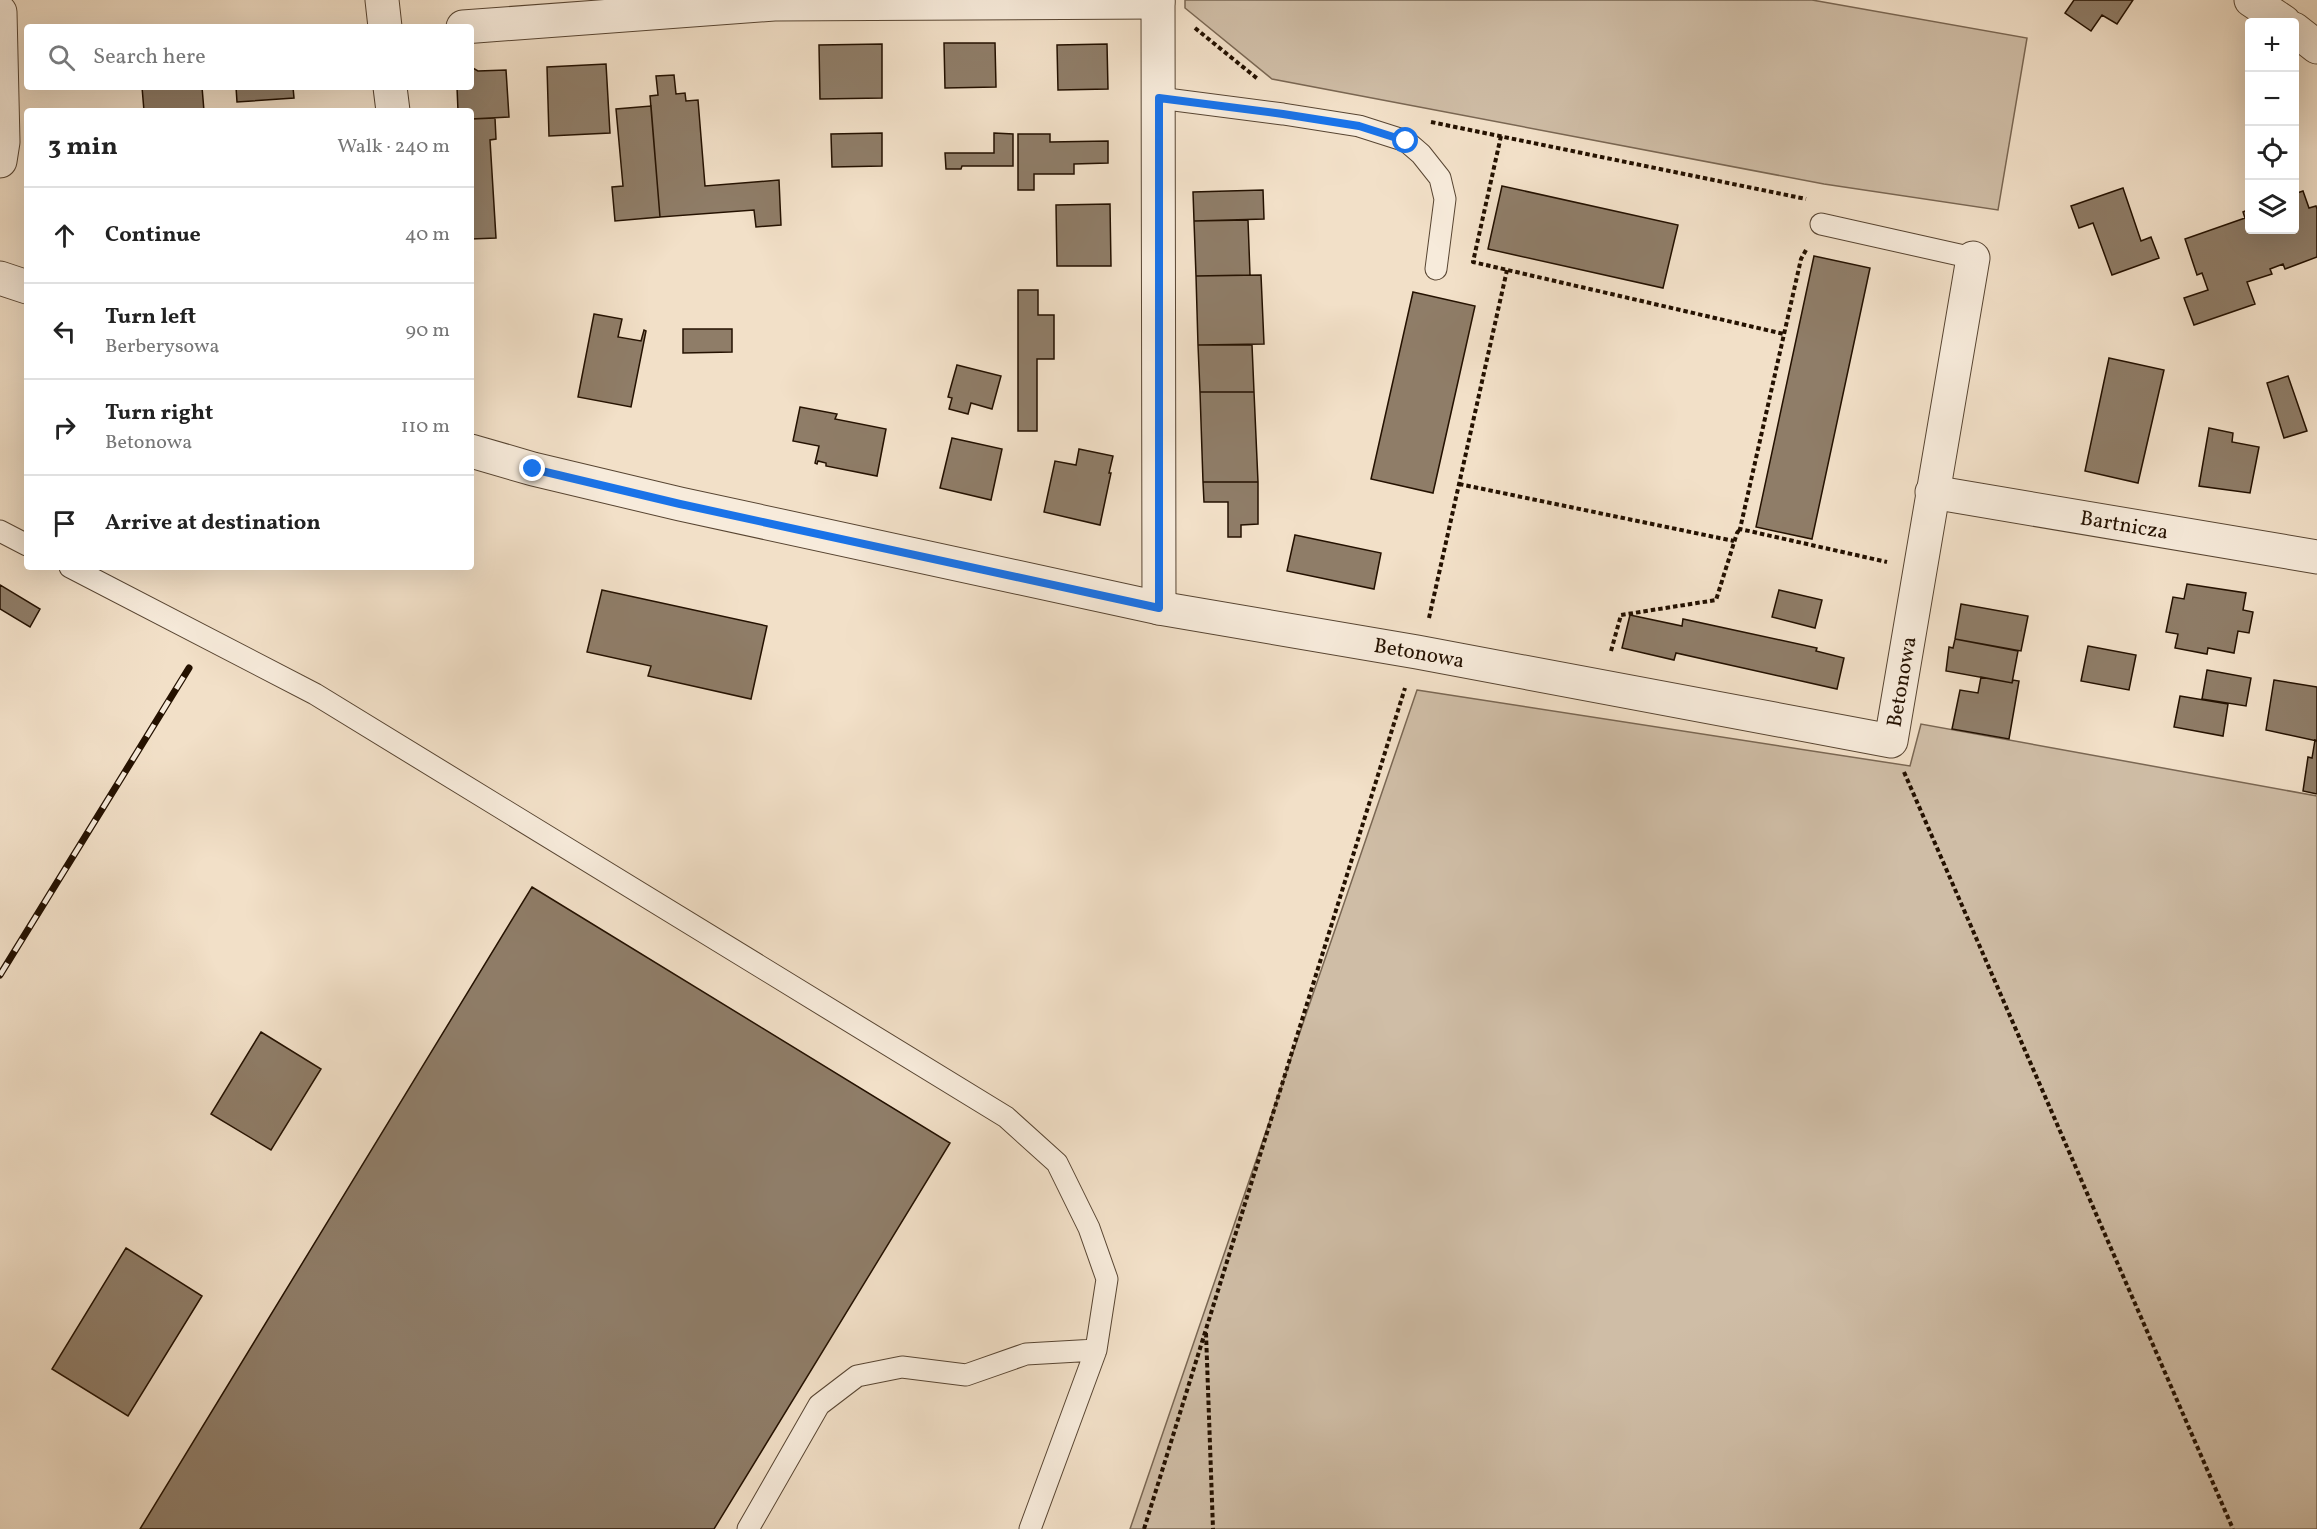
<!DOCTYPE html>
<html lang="en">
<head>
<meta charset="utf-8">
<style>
	body { margin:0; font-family:Vollkorn,serif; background:#f6f6f6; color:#222 }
	.controls { position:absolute; right:18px; top:18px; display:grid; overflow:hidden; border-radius:6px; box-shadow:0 6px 24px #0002 }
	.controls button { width:54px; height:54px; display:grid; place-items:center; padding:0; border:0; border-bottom:2px solid #e0e0e0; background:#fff; color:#222; font:30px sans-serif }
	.stop { position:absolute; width:18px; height:18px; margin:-14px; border:4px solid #1a73e8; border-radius:50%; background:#fff }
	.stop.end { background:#1a73e8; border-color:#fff; box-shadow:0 2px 6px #0008 }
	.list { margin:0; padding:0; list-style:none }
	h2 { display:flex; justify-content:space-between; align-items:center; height:78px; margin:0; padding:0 24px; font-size:26px }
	h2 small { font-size:20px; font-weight:400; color:#767676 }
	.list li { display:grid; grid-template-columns:39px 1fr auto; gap:18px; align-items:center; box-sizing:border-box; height:96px; padding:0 24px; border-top:2px solid #e0e0e0 }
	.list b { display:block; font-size:22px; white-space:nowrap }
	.list p { margin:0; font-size:20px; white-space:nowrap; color:#767676 }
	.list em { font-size:20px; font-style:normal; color:#767676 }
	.icon { flex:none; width:33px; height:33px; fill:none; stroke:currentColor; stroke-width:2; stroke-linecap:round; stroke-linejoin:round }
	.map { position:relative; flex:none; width:2317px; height:1529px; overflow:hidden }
	.search { position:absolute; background:#fff; box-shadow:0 6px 24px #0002; left:24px; top:24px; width:450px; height:66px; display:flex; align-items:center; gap:15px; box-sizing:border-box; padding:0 21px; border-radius:6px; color:#767676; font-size:22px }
	.panel { position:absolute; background:#fff; box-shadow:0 6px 24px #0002; left:24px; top:108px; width:450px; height:462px; border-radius:6px }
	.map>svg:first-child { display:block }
</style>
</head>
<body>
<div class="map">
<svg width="2317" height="1529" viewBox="0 0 2317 1529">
	<rect width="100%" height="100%" fill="#f2e0c8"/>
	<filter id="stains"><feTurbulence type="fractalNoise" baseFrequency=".00333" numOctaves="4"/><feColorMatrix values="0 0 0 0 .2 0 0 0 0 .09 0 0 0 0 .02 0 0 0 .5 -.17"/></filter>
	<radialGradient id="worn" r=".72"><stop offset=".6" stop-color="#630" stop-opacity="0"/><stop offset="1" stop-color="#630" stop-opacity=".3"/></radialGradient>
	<path fill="#cfbda6" stroke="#7a6753" stroke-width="1.5" d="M1185 0H1812L2027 38 1998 210 1824 184 1272 79 1185 8Z
		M1417 690 1910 766 1921 724 2317 796V1529H1130Z"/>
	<path fill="#8f7d68" stroke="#241100" stroke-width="1.5" d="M2074 0H2133L2117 24 2102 15 2091 31 2065 13Z
		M944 43H995L996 87 945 88Z
		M882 44V98L820 99 819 45Z
		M1107 44 1108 89 1058 90 1057 45Z
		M606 64 610 133 549 136 547 67Z
		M471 67 478 71 506 70 509 117 471 119V111H458L457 87H471Z
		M674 75 676 94 685 93 686 101 698 100 705 186 779 180 781 225 756 227 754 210 660 217 650 96 658 95 656 76Z
		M142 87H202L204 111H144Z
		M236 87H293L294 98 237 102Z
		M651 106 660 217 615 221 612 187 623 186 616 109Z
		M495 118 496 139 490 140 496 238 471 239V119Z
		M882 133V166L832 167 831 134Z
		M994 133 1013 134V166H962L961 169H946L945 153H994Z
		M1018 134H1050V142L1108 141V163L1074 164V174H1034V190H1018Z
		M1502 186 1678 225 1663 288 1488 249Z
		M2123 188 2141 241 2151 237 2159 258 2112 275 2093 223 2079 228 2071 206Z
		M1263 190 1264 219 1194 221 1193 192Z
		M2303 191 2309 208 2316 206 2317 209V257L2285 269 2283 264 2270 269 2272 274 2247 282 2255 304 2194 325 2184 298 2208 290 2202 273 2197 275 2185 239 2245 218 2243 212 2250 209V230H2294V194Z
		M1110 204 1111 266H1057L1056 205Z
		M1248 220 1250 275 1196 276 1194 221Z
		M1814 256 1870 268 1812 539 1756 527Z
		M1261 275 1264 344 1198 345 1196 276Z
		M1018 290H1038V315H1054V359H1037V431H1018Z
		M1413 292 1475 306 1433 493 1371 479Z
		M594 314 622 319 618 337 641 341 644 330 646 331 631 407 578 397Z
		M683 329H732V352L683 353Z
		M1198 345H1252L1254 392H1200Z
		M2109 358 2164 370 2138 483 2085 471Z
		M957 365 1001 376 992 409 971 403 968 414 949 409 952 398 948 397Z
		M2288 376 2307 431 2284 438 2267 383Z
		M1200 392H1254L1258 482H1203Z
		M800 407 837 414 835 419 886 429 877 476 826 466V463L818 461 817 464 815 463 819 446 793 441Z
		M2209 428 2233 433 2232 442 2259 447 2250 493 2199 486Z
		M952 438 1002 449 991 500 940 488Z
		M1079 449 1113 456 1109 473H1111L1100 525 1044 512 1055 461 1076 465Z
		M1203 482H1258V524L1241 525V537H1228V502H1204Z
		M1295 535 1381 553 1374 589 1287 571Z
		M2187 584 2246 593 2243 610 2253 612 2249 633 2238 631 2234 653 2208 648 2207 654 2175 648 2178 634 2166 632 2173 597 2184 599Z
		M0 585 40 609 30 627 0 609Z
		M602 590 767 626 751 699 648 676 651 666 587 652Z
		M1779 590 1822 600 1815 628 1772 617Z
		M1961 604 2028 616 2021 651 1955 639Z
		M1630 615 1682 626 1683 619 1817 648 1816 651 1844 658 1837 689 1676 653 1674 660 1622 648Z
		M1955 639 2018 651 2012 683 1946 671 1949 647 1953 648Z
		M2088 646 2136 655 2129 690 2081 681Z
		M2207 670 2251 678 2246 706 2202 699Z
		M1981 677 2012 683 2013 680 2019 681 2009 739 1952 729 1960 690 1978 693Z
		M2274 680 2317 687V741L2266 730Z
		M2180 696 2228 704 2223 736 2174 727Z
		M2315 740 2317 741V794L2303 791 2308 757 2312 758Z
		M532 887 950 1143 714 1529H140Z
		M261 1032 321 1069 271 1150 211 1114Z
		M126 1248 202 1296 128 1416 52 1369Z"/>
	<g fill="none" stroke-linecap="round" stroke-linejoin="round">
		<g stroke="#584532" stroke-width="23">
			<path id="lane" d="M1159 98 1283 114 1359 126 1406 141 1421 154 1440 178 1445 199 1436 269
				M1821 224 1973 258
				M0 531 27 545
				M70 567 315 694 1006 1117 1057 1163 1089 1228 1107 1279 1096 1350 1030 1529
				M748 1529 819 1405 857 1376 902 1367 966 1375 1026 1354 1096 1350"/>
		</g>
		<g stroke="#584532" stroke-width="35">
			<g id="street">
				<path d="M382 0 385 27"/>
				<path d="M1158 0 1159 608"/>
				<path d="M2251 0 2284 22"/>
				<path d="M0 12 3 142 0 161"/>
				<path d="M463 27 774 4 1158 2"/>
				<path d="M2294 29 2317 47"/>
				<path d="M390 87 393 111"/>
				<path d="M0 278 27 287"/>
				<path id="s1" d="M471 451 533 469 680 504 1159 608 1417 652 1891 741 1973 258"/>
				<path id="s2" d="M1932 492 2317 557"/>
			</g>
		</g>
		<path stroke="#241100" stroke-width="4" stroke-dasharray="4.5 3" stroke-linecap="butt" d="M1195 28 1259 80
			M1431 122 1806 199
			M1501 136 1473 262 1784 334
			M1806 250 1801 259 1740 529 1887 562
			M1459 484 1734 541
			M1429 618 1507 270
			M1611 651 1621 615 1716 600 1737 533 1740 529
			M1904 772 2233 1529
			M1206 1333 1213 1529
			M1144 1529 1405 688"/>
		<use href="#lane" stroke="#f7ebdb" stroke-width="21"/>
		<use href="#street" stroke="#f7ebdb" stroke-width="33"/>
		<g stroke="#241100" stroke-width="7">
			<path id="rail" d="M0 975 189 668"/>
		</g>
		<use href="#rail" stroke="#f7ebdb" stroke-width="4.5" stroke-dasharray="14" stroke-linecap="butt"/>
	</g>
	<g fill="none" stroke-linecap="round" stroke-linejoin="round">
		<path stroke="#1a73e8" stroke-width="8" d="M533 469 680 504 1159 608V98L1283 114 1359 126 1406 141"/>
	</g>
	<g text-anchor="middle" stroke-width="6" stroke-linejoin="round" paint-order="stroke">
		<g font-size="21" fill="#241100" stroke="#f7ebdb">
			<text dy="7" stroke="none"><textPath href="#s2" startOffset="195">Bartnicza</textPath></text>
			<text dy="7" stroke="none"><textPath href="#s1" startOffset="970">Betonowa</textPath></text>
			<text dy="7" stroke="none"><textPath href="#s1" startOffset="1510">Betonowa</textPath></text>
		</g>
	</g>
	<rect width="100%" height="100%" filter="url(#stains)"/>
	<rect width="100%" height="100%" fill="url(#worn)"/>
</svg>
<div class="controls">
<button>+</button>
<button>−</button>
<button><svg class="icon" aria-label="locate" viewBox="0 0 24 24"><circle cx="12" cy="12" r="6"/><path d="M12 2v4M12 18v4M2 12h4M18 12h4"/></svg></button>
<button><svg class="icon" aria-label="layers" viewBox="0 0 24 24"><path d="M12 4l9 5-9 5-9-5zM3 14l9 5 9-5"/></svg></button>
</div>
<div class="stop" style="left:1406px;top:141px"></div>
<div class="stop end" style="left:533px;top:469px"></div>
<div class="search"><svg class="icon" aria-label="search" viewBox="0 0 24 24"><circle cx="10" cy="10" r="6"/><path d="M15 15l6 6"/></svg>Search here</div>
<section class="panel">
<h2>3 min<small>Walk · 240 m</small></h2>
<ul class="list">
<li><svg class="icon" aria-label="ahead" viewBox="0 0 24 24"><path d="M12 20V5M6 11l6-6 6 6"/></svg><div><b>Continue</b></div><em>40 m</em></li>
<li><svg class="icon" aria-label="left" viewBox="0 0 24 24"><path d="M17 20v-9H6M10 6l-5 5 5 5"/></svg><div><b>Turn left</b><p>Berberysowa</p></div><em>90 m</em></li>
<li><svg class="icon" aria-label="right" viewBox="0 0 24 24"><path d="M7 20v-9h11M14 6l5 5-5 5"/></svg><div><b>Turn right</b><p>Betonowa</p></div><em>110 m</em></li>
<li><svg class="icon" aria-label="arrive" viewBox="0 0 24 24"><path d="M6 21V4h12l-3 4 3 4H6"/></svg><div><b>Arrive at destination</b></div></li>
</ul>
</section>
</div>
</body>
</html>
